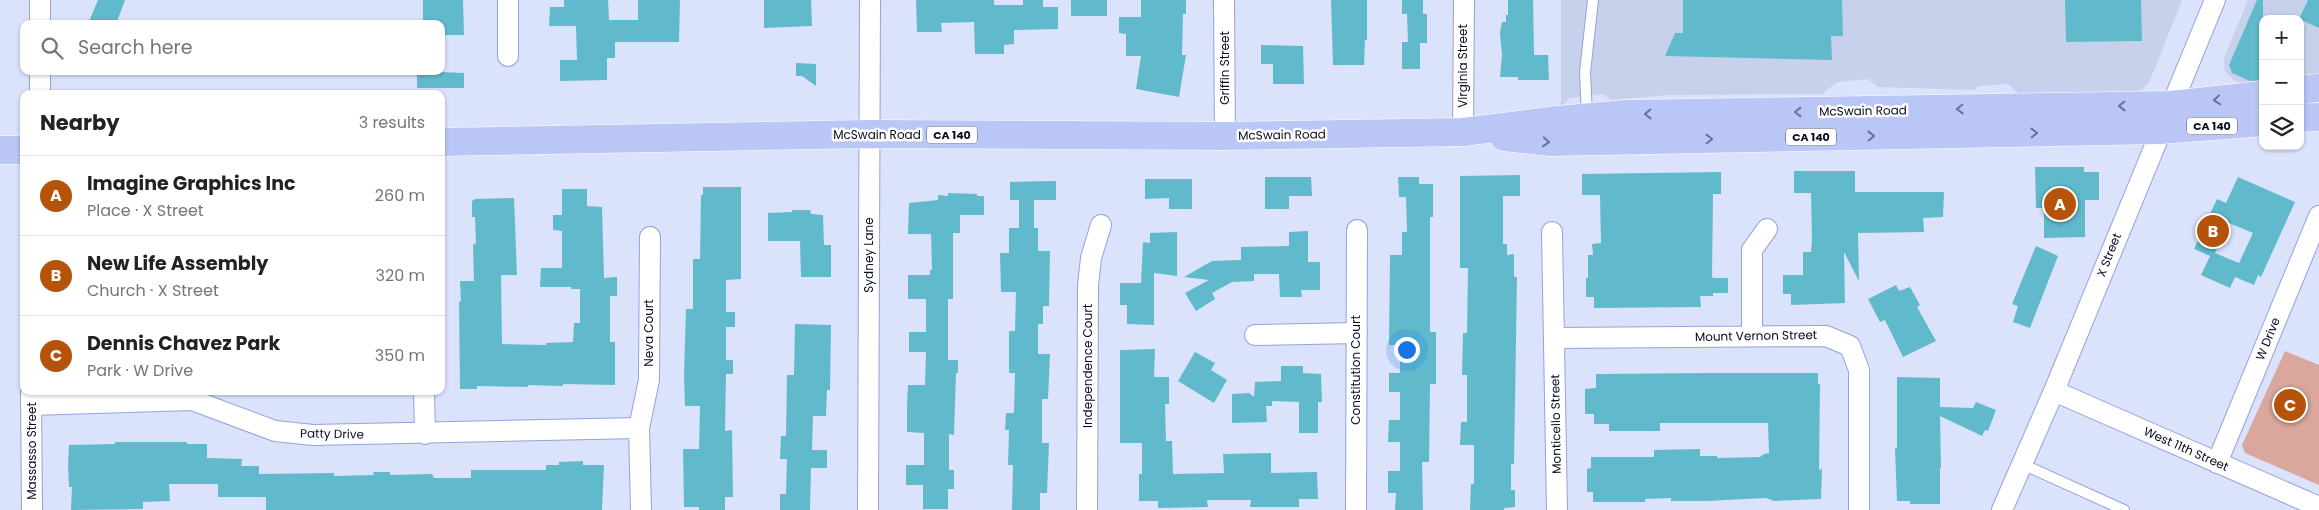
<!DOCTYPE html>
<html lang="en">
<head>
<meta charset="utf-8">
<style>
	body { margin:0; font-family:Poppins,sans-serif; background:#f2f2f2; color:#222 }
	.controls { position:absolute; right:15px; top:15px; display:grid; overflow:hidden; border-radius:10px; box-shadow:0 1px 4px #0004 }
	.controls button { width:45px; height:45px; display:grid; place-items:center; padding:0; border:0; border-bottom:1px solid #e0e0e0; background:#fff; color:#222; font:25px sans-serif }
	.you { position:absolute; left:1406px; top:349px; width:18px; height:18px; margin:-12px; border:4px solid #fff; border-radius:50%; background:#1a73e8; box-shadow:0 0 0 8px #1a73e833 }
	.badge { display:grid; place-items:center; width:32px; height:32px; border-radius:50%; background:#b45309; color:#fff; font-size:16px; font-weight:700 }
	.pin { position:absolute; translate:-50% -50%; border:2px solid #fff; box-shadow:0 1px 5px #0006 }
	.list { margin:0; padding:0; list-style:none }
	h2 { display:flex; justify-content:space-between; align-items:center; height:65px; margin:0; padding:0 20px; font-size:21px }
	h2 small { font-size:16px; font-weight:400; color:#767676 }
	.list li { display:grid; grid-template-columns:32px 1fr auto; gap:15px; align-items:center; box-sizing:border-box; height:80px; padding:0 20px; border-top:1px solid #e0e0e0 }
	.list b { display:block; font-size:19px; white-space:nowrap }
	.list p { margin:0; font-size:16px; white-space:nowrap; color:#767676 }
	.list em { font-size:16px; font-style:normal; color:#767676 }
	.icon { flex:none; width:28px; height:28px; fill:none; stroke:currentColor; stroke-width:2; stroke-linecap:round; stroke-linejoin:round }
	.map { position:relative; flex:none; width:2319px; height:510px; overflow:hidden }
	.search { position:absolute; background:#fff; box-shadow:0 1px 4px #0004; left:20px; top:20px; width:425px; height:55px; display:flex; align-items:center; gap:12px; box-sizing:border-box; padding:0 18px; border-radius:10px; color:#767676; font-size:19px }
	.panel { position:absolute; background:#fff; box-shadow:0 1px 4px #0004; left:20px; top:90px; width:425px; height:305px; border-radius:10px }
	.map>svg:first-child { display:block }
</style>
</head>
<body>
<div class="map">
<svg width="2319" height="510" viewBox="0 0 2319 510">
	<rect width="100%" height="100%" fill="#dbe2fb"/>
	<path fill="#c8d1eb" d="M1561 0H2182L2149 83 2141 90 2133 92 2020 95 2008 84 1978 86 1975 90 1878 87 1868 79 1837 82 1822 94 1669 95 1611 100 1603 94 1570 98 1561 107Z
		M2248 0H2319V75L2300 77V19H2263V82L2245 84 2233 80 2225 71 2224 58Z"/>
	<path fill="#d9a79c" d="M2285 351 2319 365V485L2245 453 2242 445Z"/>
	<path fill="#61bacc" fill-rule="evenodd" d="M98 0H125L116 24H88Z
		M423 0H463L464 35H441V24H423Z
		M564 0H608L609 20H638V0H680L679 42H615V58H607V80L560 81V60H577L576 26H549L550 7H564Z
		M764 0H811L812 26 764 28Z
		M916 0H994V5H1023V0H1043V7H1058V29L1014 30V44L1004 45V54H975L974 22 941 23 942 32H917Z
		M1071 0H1107V16H1071Z
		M1141 0H1186V14H1183L1182 55H1186L1179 97 1136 89 1141 56H1126V34L1119 33V17H1141Z
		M1331 0H1367V40H1365L1364 65H1333Z
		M1402 0H1423V14H1427V43H1420V69H1402V42H1408L1407 14H1402Z
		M1508 0H1533L1534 55H1548L1549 80H1518V77H1500L1502 55 1500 33 1502 22H1506V15H1508Z
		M1683 0H1842L1843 36H1831L1832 60 1665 56 1675 33H1683Z
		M2065 0H2141L2142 41 2066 42Z
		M2257 0H2263V80L2250 81 2232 73 2229 65Z
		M2308 0H2319V28L2299 19Z
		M1261 45 1303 46 1304 84H1273V64H1261Z
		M796 63 816 64V86L802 76H796Z
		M417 71 464 73V88H417Z
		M2035 167H2084V172H2099V200H2085V237L2044 238V208H2036Z
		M1794 171H1855V192H1944L1943 217 1923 218 1924 232 1858 233 1859 281 1844 252 1845 303 1791 305V294H1783V275H1803V252H1811L1812 240 1811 193H1794Z
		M1721 172V194H1713L1712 276 1713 278H1728V293H1713V296H1700L1701 307 1594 308V297H1586V278H1588V255H1593L1592 244 1601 243 1600 195H1582V174Z
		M1520 175V196H1503V244H1507V255L1514 254V277H1517L1514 464H1511V490H1515V507L1504 508V510H1470L1471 484H1474V445H1460L1461 422H1467V375H1462L1463 333H1467L1468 268H1460V176Z
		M1265 177H1311L1312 196H1289V209H1265Z
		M1398 177H1419V184H1433V217H1430V332H1436V384H1430L1429 462H1422L1423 510H1395L1396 493H1388V471H1400V442H1388L1389 420H1400V392H1389V373H1400V345H1389L1390 255H1402V232H1407L1406 197H1399Z
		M2238 177 2295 202 2261 277 2258 275 2254 285 2235 277 2230 288 2201 275 2210 256 2194 249 2217 199 2226 203ZM2229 223 2253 233 2239 263 2215 253Z
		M1145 179H1192V209H1169V198L1145 199Z
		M1056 181V200H1034V228H1038V251H1050L1049 306H1043V324H1038V354H1050L1048 399H1042V443H1049L1047 493H1040V510H1012L1013 465H1008L1009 430H1005L1006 413H1014L1015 373H1009V331H1015L1016 292H1001L1000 253H1009V228H1019V200H1010V182Z
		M703 187H741V279L726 280V312H735V327H726V360H733V374H726L725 431 732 430 733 497H725V510H699V507H684L683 449H699L700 406H685L684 375 686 309H693V259H700L701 195H703Z
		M562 189H587V206L602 207 604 278 617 277V296H610V342H615V385L563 384V386L528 385V387L477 386V389H460L459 302 461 301 460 281H474L473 245 476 243 475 217H472V201L475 199 514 198 517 275H501L502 344 546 345V343L573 342 574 323H580V289H571V287H540L541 268H562V231L553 230V215H562Z
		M948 193 977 194V196H984V215H960V233H953V299H948V360H958V373H956L954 435 949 434V470H954V489H948V509H923V485H906V465H924V433L907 432V404L908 385H925L926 352H909V332H926V299H908V275H930V270H932L931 234H908L909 203 938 200V195L948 196Z
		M792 210H810L811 214 823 215 824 245H831V277H801L800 241H768V213L792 212Z
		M1308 231V262H1320V290H1301L1302 297H1280L1279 274H1254V281L1232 282 1212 293 1215 299 1196 311 1185 293 1209 280 1184 277 1212 261 1241 260V247L1289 246V232Z
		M1177 232V276L1154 273V325L1127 324V305H1120V283H1141L1143 242 1150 243V233Z
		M2036 246 2058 256 2030 328 2013 322 2018 306 2012 304Z
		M1896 285 1899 291 1910 287 1920 305 1917 307 1936 341 1903 357 1885 320 1880 322 1868 299Z
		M795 324 831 325 830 390H827L826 416H813L812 450H827V468H811L810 510H780V494H786L787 459H780L781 436H786L787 375H794Z
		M1155 349 1154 377H1169V404H1165L1166 441H1172L1173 474 1224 473 1223 454 1271 453V473L1317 472 1318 499H1299V507H1250L1251 500H1207L1208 507 1158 508V501H1139V474H1142V443H1120V350Z
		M1195 352 1215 363 1211 370 1227 380 1214 403 1178 381Z
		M1281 366H1303V373L1321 374 1322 402H1318V433H1299V402L1272 401V406H1266L1267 422 1232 423V394L1249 393 1254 397 1255 382 1281 381Z
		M1710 373H1818V384H1820L1819 470 1822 469 1821 499 1774 501 1766 498 1706 501H1671V498L1645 499V502H1593V492H1587V469L1591 468V457H1654V450L1700 449V456H1717V458L1760 457 1764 454 1769 453 1768 423H1660V431H1609V424H1594V414H1585V389L1596 388V374Z
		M1897 377 1940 378V407L1973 408 1976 402 1996 410 1988 431 1985 430 1982 436 1940 416 1941 468H1940V504H1910V501H1897L1895 448H1897Z
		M115 442H187V444H207V458L242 459 241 466H259V474L334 473V476L374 475 373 472H390V475L432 474 434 478H471V470H546V465H559V462L583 461V465H604L602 510H266V497H218V484H169L170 501 143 502V509L71 510 72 487H69L68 466 69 445 115 444Z"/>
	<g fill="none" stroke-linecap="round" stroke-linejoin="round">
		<g stroke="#93a3dd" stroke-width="12">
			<path id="lane" d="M1587 116 1585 72 1593 0
				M2022 464 2124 510"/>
		</g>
		<g stroke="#93a3dd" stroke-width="22">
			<path id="street" d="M40 0V24
				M508 0V56
				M1224 0 1225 136
				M40 71V94
				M1463 132 1464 0
				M1552 232 1557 510
				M1255 335 1357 333
				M1752 336V250L1767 229
				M1555 338 1826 336 1850 346 1859 370V510
				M424 391 425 434
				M2054 391 2319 507
				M31 393 32 510
				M31 405 192 400 275 431 313 435 639 428
				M2217 463 2319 216
				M641 510 639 428 649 380 650 237
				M868 510 870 0
				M1087 510 1088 285 1091 258 1101 225
				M1356 510 1357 230
				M2002 510 2054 391 2215 0"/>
		</g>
		<g stroke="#fff" stroke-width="29">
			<path id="primary" d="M2300 90 2319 88
				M2300 118 2319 117
				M1504 137 1551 142 2161 130 2263 122
				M441 142 869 134 1225 136 1463 132 1558 120 1627 114 2171 105 2263 95
				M0 150H24"/>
		</g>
		<use href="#lane" stroke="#fff" stroke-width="10"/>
		<use href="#street" stroke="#fff" stroke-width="20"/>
		<use href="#primary" stroke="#bac6f6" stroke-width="28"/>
	</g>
	<defs><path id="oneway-chevron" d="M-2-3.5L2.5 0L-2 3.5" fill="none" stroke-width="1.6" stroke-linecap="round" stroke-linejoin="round" transform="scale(1.25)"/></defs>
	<g stroke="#697195">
		<use href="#oneway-chevron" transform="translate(2217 100) rotate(174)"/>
		<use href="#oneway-chevron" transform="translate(2122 106) rotate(179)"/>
		<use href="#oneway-chevron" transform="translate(1960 109) rotate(179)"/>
		<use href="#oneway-chevron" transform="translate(1798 112) rotate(180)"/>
		<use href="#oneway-chevron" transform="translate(1648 114) rotate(179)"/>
		<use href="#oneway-chevron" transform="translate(2034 133) rotate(-1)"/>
		<use href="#oneway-chevron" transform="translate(1871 136) rotate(-1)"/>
		<use href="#oneway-chevron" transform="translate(1709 139) rotate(-1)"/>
		<use href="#oneway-chevron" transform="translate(1546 142) rotate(5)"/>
	</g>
	<g text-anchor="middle" stroke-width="5" stroke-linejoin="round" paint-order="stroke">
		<g fill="#fff" stroke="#515462" stroke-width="1">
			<rect x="2187" y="117.5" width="50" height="17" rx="4"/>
			<rect x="927" y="126.5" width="50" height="17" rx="4"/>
			<rect x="1786" y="128.5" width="50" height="17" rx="4"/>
		</g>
		<g font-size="11" font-weight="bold" fill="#060a1e">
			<text x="2212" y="130">CA 140</text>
			<text x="952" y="139">CA 140</text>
			<text x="1811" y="141">CA 140</text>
		</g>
		<g font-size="12" fill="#060a1e" stroke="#fff">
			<text transform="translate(1463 66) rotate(-90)" y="4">Virginia Street</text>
			<text transform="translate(1225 68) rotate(-90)" y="4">Griffin Street</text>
			<text transform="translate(1863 111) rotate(-1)" y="4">McSwain Road</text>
			<text x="877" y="139">McSwain Road</text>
			<text transform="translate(1282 135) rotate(-1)" y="4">McSwain Road</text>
			<text transform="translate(869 255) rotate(-90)" y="4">Sydney Lane</text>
			<text transform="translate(2109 255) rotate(-68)" y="4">X Street</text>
			<text transform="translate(649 333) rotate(-90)" y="4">Neva Court</text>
			<text transform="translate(1756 336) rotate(-1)" y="4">Mount Vernon Street</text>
			<text transform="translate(2268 339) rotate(-68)" y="4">W Drive</text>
			<text transform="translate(1088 366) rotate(-90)" y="4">Independence Court</text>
			<text transform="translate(1356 370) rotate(-90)" y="4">Constitution Court</text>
			<text transform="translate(1556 424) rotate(-91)" y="4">Monticello Street</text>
			<text transform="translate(332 434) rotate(1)" y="4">Patty Drive</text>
			<text transform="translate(2186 449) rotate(24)" y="4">West 11th Street</text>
			<text transform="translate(32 451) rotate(-90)" y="4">Massasso Street</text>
		</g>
	</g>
</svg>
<div class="controls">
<button>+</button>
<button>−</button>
<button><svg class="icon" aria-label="layers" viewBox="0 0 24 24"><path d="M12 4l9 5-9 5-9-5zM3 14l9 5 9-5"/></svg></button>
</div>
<div class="you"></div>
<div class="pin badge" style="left:2060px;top:204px">A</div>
<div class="pin badge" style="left:2213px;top:231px">B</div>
<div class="pin badge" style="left:2290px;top:405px">C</div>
<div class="search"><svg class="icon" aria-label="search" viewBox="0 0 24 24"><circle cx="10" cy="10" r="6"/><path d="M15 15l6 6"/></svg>Search here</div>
<section class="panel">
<h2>Nearby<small>3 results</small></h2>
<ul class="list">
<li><span class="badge">A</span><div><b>Imagine Graphics Inc</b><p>Place · X Street</p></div><em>260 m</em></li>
<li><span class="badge">B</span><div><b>New Life Assembly</b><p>Church · X Street</p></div><em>320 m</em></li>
<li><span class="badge">C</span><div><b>Dennis Chavez Park</b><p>Park · W Drive</p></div><em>350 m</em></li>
</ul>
</section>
</div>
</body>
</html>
